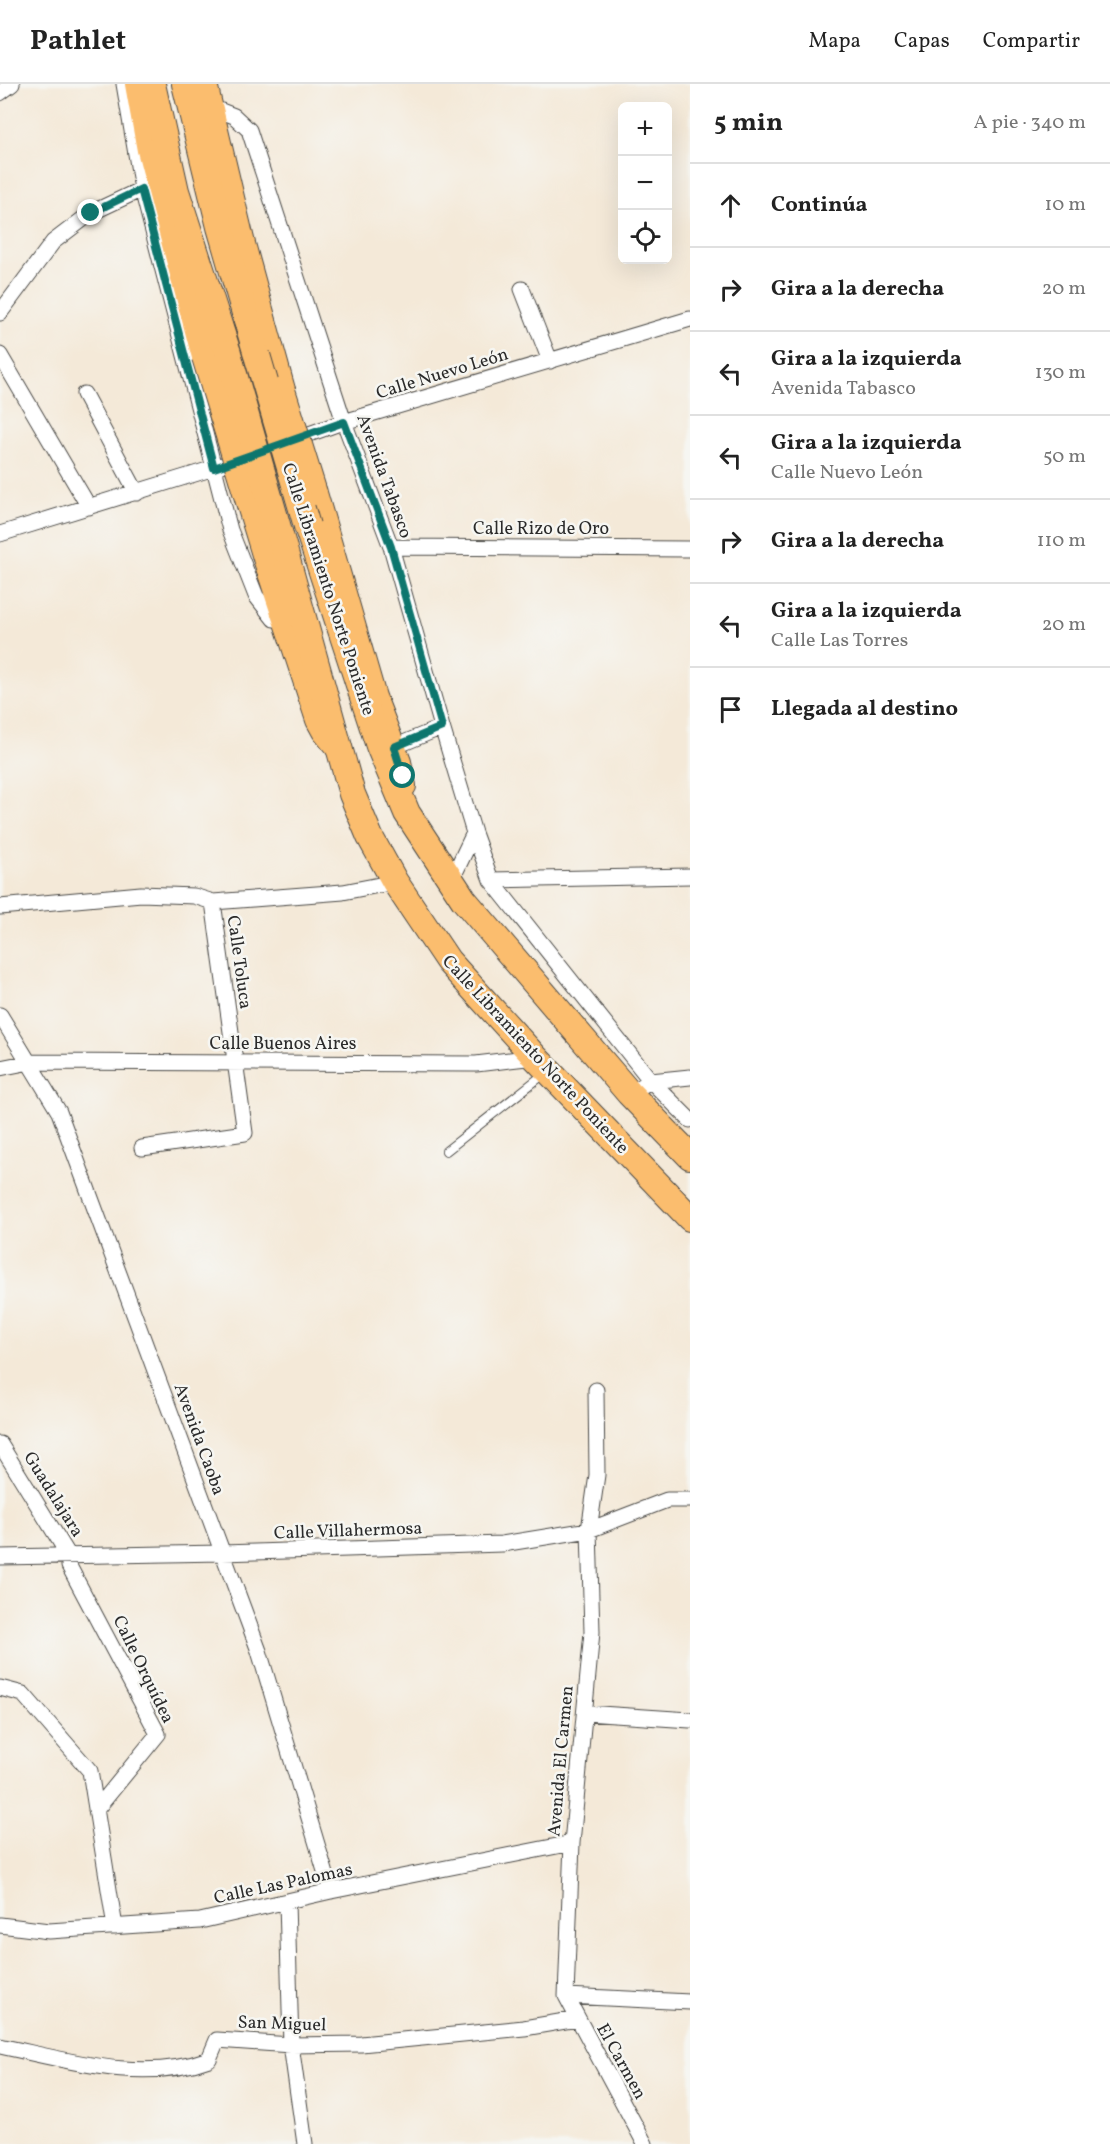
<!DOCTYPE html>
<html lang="es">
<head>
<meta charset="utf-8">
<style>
	body { margin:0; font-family:Vollkorn,serif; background:#f2f2f2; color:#222 }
	.controls { position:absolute; right:18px; top:18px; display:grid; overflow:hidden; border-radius:9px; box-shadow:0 6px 24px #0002 }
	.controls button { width:54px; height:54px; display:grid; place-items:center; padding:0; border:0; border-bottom:2px solid #e0e0e0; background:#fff; color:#222; font:30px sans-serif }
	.stop { position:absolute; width:18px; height:18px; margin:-14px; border:4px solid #0f766e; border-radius:50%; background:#fff }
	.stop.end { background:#0f766e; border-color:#fff; box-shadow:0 2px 6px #0008 }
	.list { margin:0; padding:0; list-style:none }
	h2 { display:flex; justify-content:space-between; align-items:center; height:78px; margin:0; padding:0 24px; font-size:26px }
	h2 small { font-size:20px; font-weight:400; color:#767676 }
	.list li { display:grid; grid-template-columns:39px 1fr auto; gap:18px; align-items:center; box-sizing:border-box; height:84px; padding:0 24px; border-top:2px solid #e0e0e0 }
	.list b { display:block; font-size:22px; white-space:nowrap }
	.list p { margin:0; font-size:20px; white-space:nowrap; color:#767676 }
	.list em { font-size:20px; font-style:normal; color:#767676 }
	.icon { flex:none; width:33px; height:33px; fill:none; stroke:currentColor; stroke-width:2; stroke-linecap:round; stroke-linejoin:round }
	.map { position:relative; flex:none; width:690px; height:2060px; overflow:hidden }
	header { display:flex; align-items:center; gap:36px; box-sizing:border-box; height:84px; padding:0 30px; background:#fff; border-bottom:2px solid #e0e0e0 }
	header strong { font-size:28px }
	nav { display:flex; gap:33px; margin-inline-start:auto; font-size:21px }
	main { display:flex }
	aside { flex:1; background:#fff }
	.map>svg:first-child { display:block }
</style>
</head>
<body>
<header>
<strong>Pathlet</strong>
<nav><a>Mapa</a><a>Capas</a><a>Compartir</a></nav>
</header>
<main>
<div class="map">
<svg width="690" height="2060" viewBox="0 0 690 2060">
	<rect width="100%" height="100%" fill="#f6f6f2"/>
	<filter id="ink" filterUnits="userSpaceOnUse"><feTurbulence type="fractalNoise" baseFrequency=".0167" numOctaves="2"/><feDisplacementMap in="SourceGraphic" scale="12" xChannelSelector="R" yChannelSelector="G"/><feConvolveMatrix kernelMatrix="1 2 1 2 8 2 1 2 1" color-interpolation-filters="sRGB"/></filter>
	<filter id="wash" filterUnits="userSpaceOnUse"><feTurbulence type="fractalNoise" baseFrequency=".008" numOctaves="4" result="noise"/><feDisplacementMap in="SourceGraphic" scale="24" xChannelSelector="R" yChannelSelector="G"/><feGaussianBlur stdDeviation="1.35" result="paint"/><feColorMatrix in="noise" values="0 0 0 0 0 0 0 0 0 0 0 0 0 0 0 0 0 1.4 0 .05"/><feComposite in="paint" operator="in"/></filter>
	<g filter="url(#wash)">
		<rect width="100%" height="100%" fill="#f4e9d8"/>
	</g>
	<g filter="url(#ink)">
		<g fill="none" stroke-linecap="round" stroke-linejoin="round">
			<g stroke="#494845" stroke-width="10">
				<path id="service" d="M446 1067 544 990"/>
			</g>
			<g stroke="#494845" stroke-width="17">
				<path id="minor" d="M124 0 142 105 230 446 256 512 274 535H286
					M0 9 12 0
					M211 23 234 32 249 46 344 338 391 463 442 643 474 749 491 796 651 997 690 1036
					M522 205 550 277
					M0 229 53 158 91 129 142 105
					M0 271 89 423
					M84 310 137 409
					M0 450 214 384 337 340 690 235
					M391 463 690 465
					M394 663 442 643
					M491 796 690 792
					M451 797 474 749
					M0 823 141 810 194 812 213 818 343 808 395 798
					M0 931 59 1028 259 1567 331 1807
					M0 984 30 978 476 980 535 973
					M629 1009 651 997 690 993
					M142 1064 245 1049 213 818
					M596 1306 597 1391 589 1446 592 1548 572 1759 566 1912 645 2060
					M0 1360 69 1472V1482L158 1650 96 1726
					M0 1473 222 1469 502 1460 589 1446 667 1416H690
					M0 1604 23 1610 90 1687 115 1843
					M585 1629 690 1636
					M287 1818 291 1961 305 2060
					M0 1841 49 1847 200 1837 331 1807 572 1759
					M566 1912 690 1918
					M0 1962C67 1976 142 2000 209 1975L217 1956 291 1961 361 1960 524 1944 577 1935"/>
			</g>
			<g stroke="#494845" stroke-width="26">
				<path id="primary" d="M137 0 149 66 204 273
					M205 0 243 160 283 306
					M315 409 374 613 399 678 404 702
					M265 474 318 636 324 647 338 664"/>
			</g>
			<g stroke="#494845" stroke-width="28">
				<path id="trunk" d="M152 0 176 107 228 269
					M185 0 220 143 257 271
					M307 442 379 662 407 729 464 816 629 1009 690 1072
					M284 465 352 710 370 753 395 798 448 877 535 973 690 1134"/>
			</g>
			<use href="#service" stroke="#fff" stroke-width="8"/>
			<use href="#minor" stroke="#fff" stroke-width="15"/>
			<use href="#primary" stroke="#fbbd6e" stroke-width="24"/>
			<use href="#trunk" stroke="#fbbd6e" stroke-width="26"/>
			<g stroke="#494845" stroke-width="26" stroke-linecap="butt">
				<path id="primary-bridge" d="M204 273 265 474
					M283 306 315 409"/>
			</g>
			<g stroke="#494845" stroke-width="28" stroke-linecap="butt">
				<path id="trunk-bridge" d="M228 269 284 465
					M257 271 307 442"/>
			</g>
			<use href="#primary-bridge" stroke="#fbbd6e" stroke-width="24"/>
			<use href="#trunk-bridge" stroke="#fbbd6e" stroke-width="26"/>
		</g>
	</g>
	<g fill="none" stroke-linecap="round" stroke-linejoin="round" filter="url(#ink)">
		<path stroke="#0f766e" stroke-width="8" d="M91 129 141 105 214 384 344 338 391 463 442 643 394 663 403 692"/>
	</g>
	<g text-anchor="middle" stroke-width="5" stroke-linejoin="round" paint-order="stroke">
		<g font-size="18" fill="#2b2b2b" stroke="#f6f6f2">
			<text transform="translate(442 289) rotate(-17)" y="6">Calle Nuevo León</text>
			<text transform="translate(385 392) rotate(70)" y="6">Avenida Tabasco</text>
			<text x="541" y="450">Calle Rizo de Oro</text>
			<text transform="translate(329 505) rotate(72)" y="6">Calle Libramiento Norte Poniente</text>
			<text transform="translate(240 878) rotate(82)" y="6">Calle Toluca</text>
			<text x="283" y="965">Calle Buenos Aires</text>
			<text transform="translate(536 970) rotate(47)" y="6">Calle Libramiento Norte Poniente</text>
			<text transform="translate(200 1355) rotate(70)" y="6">Avenida Caoba</text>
			<text transform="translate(54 1410) rotate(58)" y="6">Guadalajara</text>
			<text transform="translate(348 1446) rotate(-2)" y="6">Calle Villahermosa</text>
			<text transform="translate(144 1585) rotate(64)" y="6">Calle Orquídea</text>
			<text transform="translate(560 1677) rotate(-85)" y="6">Avenida El Carmen</text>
			<text transform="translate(283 1799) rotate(-12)" y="6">Calle Las Palomas</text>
			<text transform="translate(282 1939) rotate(2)" y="6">San Miguel</text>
			<text transform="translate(622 1977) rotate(61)" y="6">El Carmen</text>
		</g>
	</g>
</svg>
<div class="controls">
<button>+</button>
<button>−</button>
<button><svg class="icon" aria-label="locate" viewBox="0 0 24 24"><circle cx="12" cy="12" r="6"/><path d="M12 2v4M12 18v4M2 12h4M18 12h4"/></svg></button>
</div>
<div class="stop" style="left:403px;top:692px"></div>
<div class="stop end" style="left:91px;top:129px"></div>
</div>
<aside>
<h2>5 min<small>A pie · 340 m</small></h2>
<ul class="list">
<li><svg class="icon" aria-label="ahead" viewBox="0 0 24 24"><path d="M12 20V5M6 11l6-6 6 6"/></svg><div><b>Continúa</b></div><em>10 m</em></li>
<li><svg class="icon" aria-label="right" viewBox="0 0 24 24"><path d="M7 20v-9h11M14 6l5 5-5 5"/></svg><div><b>Gira a la derecha</b></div><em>20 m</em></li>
<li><svg class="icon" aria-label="left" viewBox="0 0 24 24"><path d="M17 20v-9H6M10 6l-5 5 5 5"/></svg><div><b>Gira a la izquierda</b><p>Avenida Tabasco</p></div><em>130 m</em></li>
<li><svg class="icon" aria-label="left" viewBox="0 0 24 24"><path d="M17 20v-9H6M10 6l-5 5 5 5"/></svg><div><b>Gira a la izquierda</b><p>Calle Nuevo León</p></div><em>50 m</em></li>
<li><svg class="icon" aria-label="right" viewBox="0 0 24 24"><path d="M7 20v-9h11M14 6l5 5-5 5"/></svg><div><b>Gira a la derecha</b></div><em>110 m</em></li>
<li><svg class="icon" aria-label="left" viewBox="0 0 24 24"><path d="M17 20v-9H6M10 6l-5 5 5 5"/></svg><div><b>Gira a la izquierda</b><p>Calle Las Torres</p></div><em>20 m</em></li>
<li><svg class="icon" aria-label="arrive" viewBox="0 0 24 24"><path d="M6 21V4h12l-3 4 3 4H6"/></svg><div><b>Llegada al destino</b></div></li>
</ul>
</aside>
</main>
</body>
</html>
